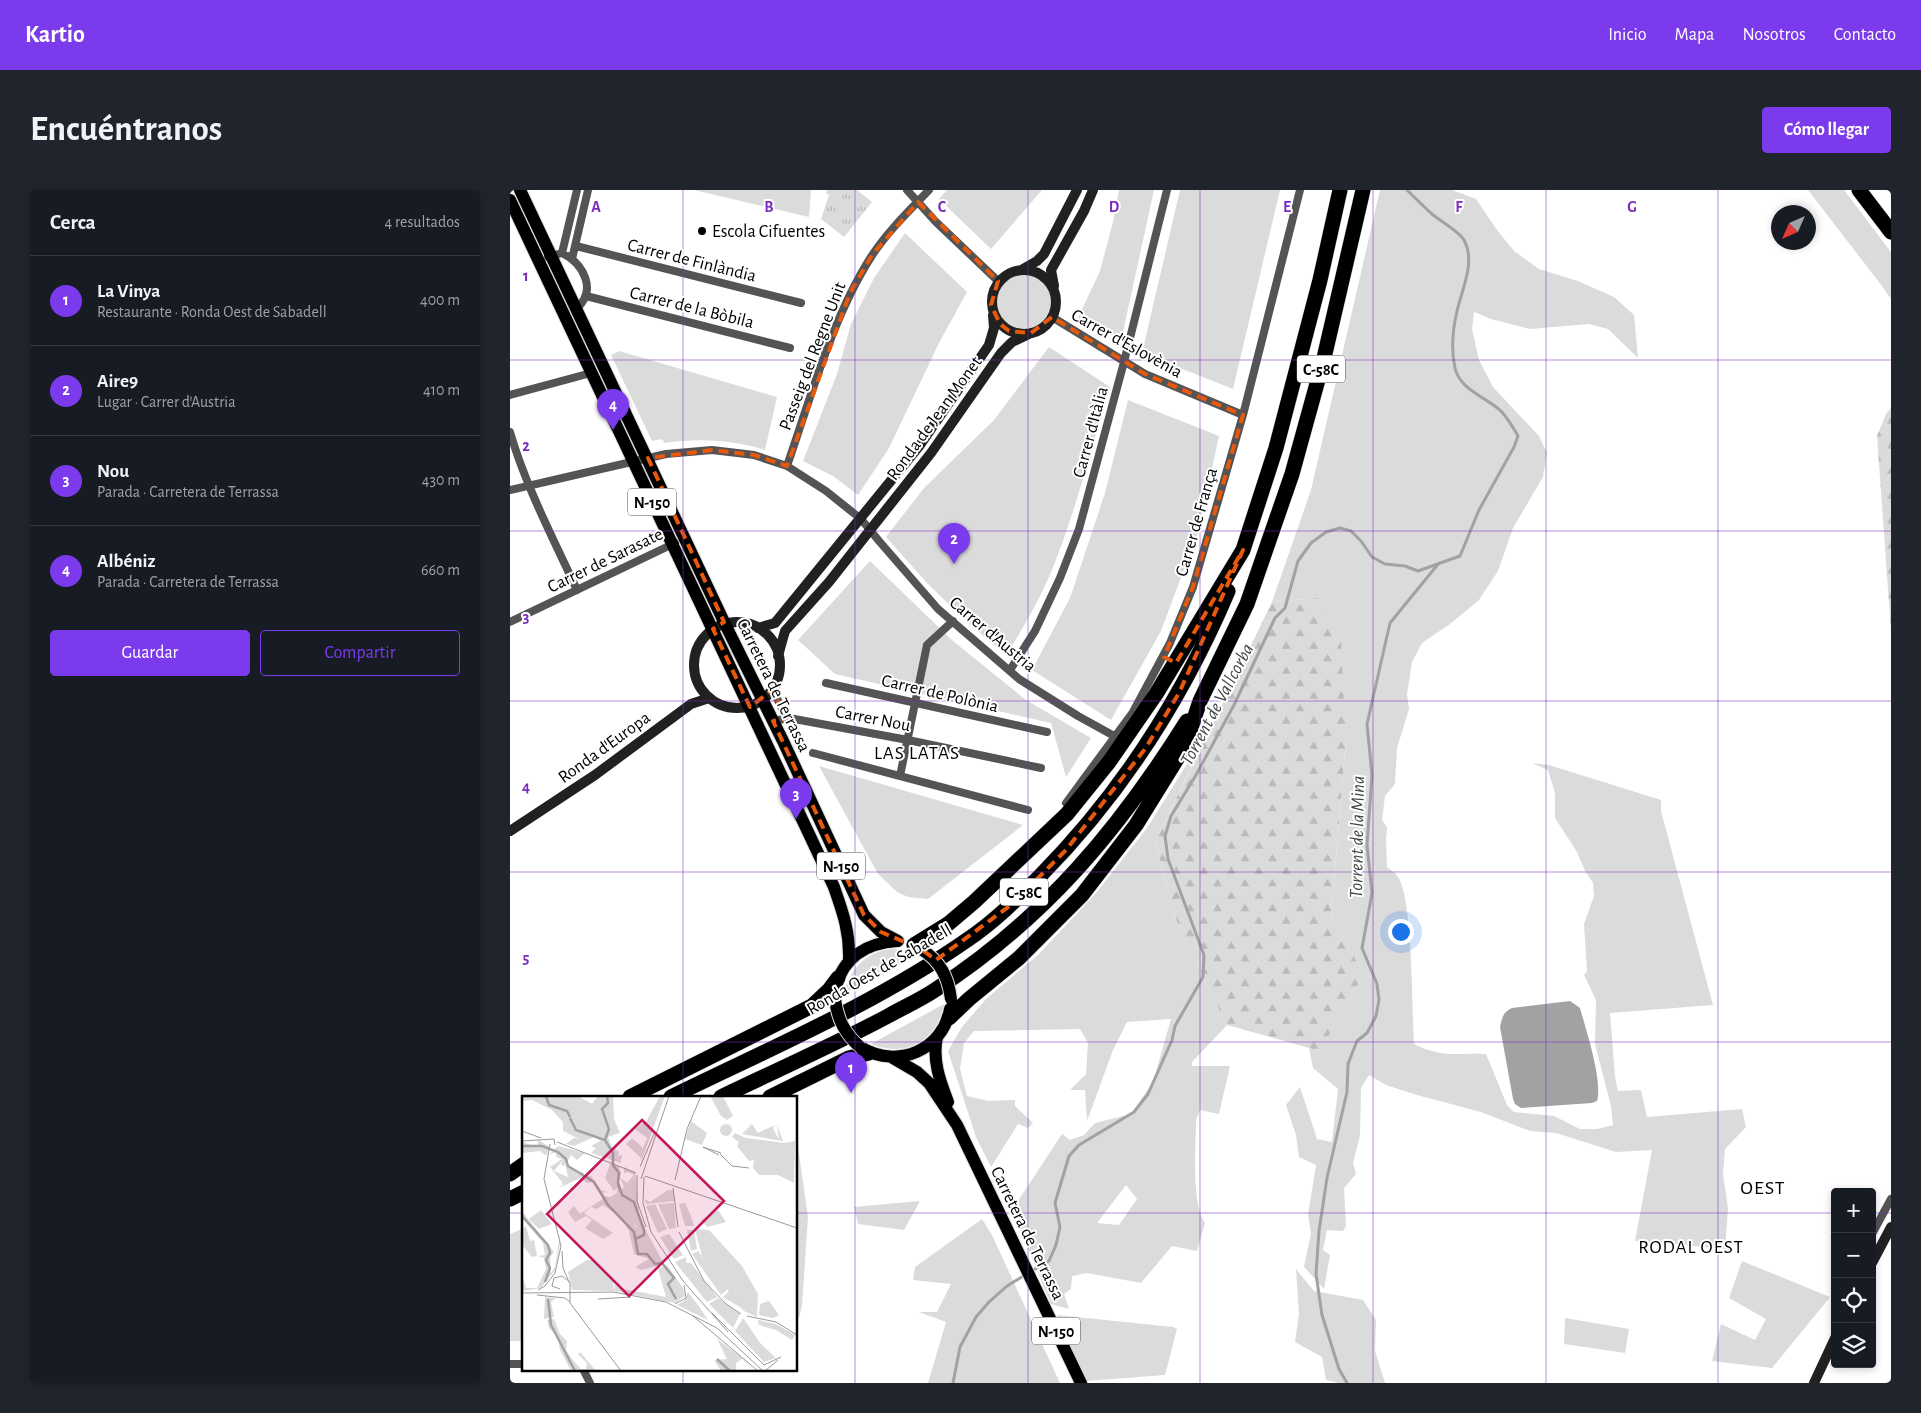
<!DOCTYPE html>
<html lang="es">
<head>
<meta charset="utf-8">
<style>
	body { margin:0; font-family:"Alegreya Sans",sans-serif; background:#20242c; color:#f1f3f6 }
	.controls { position:absolute; right:15px; bottom:15px; display:grid; overflow:hidden; border-radius:5px; box-shadow:0 2px 8px #0003 }
	.controls button { width:45px; height:45px; display:grid; place-items:center; padding:0; border:0; border-bottom:1px solid #363941; background:#171b24; color:#f1f3f6; font:25px sans-serif }
	.compass { position:absolute; left:1261px; top:15px; width:45px; height:45px; border-radius:50%; background:#171b24; box-shadow:0 2px 8px #0003; rotate:225deg }
	.you { position:absolute; left:890px; top:741px; width:18px; height:18px; margin:-12px; border:4px solid #fff; border-radius:50%; background:#1a73e8; box-shadow:0 0 0 8px #1a73e833 }
	.badge { display:grid; place-items:center; width:32px; height:32px; border-radius:50%; background:#7c3aed; color:#fff; font-size:16px; font-weight:700 }
	.pin { position:absolute; translate:-50% -41px; filter:drop-shadow(0 1px 2px #0008) }
	.pin::after { content:''; position:absolute; top:26px; width:18px; height:15px; background:inherit; clip-path:polygon(0 0,100% 0,50% 100%) }
	.list { margin:0; padding:0; list-style:none }
	h2 { display:flex; justify-content:space-between; align-items:center; height:65px; margin:0; padding:0 20px; font-size:21px }
	h2 small { font-size:16px; font-weight:400; color:#9ea1a6 }
	.list li { display:grid; grid-template-columns:32px 1fr auto; gap:15px; align-items:center; box-sizing:border-box; height:90px; padding:0 20px; border-top:1px solid #363941 }
	.list b { display:block; font-size:19px; white-space:nowrap }
	.list p { margin:0; font-size:16px; white-space:nowrap; color:#9ea1a6 }
	.list em { font-size:16px; font-style:normal; color:#9ea1a6 }
	.actions { display:flex; gap:10px; padding:15px 20px }
	.actions a { flex:1; padding:11px 0; border:1px solid #7c3aed; border-radius:5px; text-align:center; font-size:18px; color:#7c3aed }
	.actions .main { background:#7c3aed; color:#fff }
	.icon { flex:none; width:28px; height:28px; fill:none; stroke:currentColor; stroke-width:2; stroke-linecap:round; stroke-linejoin:round }
	.map { position:relative; flex:none; width:1381px; height:1193px; overflow:hidden; border-radius:5px }
	header { display:flex; align-items:center; gap:30px; box-sizing:border-box; height:70px; padding:0 25px; background:#7c3aed; color:#fff }
	header strong { font-size:24px }
	nav { display:flex; gap:28px; margin-inline-start:auto; font-size:18px }
	.intro { display:flex; align-items:center; justify-content:space-between; box-sizing:border-box; height:120px; padding:0 30px }
	h1 { margin:0; font-size:35px }
	.button { padding:12px 22px; border-radius:5px; background:#7c3aed; color:#fff; font-size:18px; font-weight:700 }
	main { display:flex; gap:30px; padding:0 30px }
	aside { flex:1; background:#171b24; border-radius:5px; box-shadow:0 2px 8px #0003 }
	.map>svg:first-child { display:block }
</style>
</head>
<body>
<header>
<strong>Kartio</strong>
<nav><a>Inicio</a><a>Mapa</a><a>Nosotros</a><a>Contacto</a></nav>
</header>
<div class="intro"><h1>Encuéntranos</h1><a class="button">Cómo llegar</a></div>
<main>
<aside>
<h2>Cerca<small>4 resultados</small></h2>
<ul class="list">
<li><span class="badge">1</span><div><b>La Vinya</b><p>Restaurante · Ronda Oest de Sabadell</p></div><em>400 m</em></li>
<li><span class="badge">2</span><div><b>Aire9</b><p>Lugar · Carrer d'Austria</p></div><em>410 m</em></li>
<li><span class="badge">3</span><div><b>Nou</b><p>Parada · Carretera de Terrassa</p></div><em>430 m</em></li>
<li><span class="badge">4</span><div><b>Albéniz</b><p>Parada · Carretera de Terrassa</p></div><em>660 m</em></li>
</ul>
<div class="actions"><a class="main">Guardar</a><a>Compartir</a></div>
</aside>
<div class="map">
<svg width="1381" height="1193" viewBox="0 0 1381 1193">
	<defs>
		<pattern id="forest-firs" width="22" height="20" patternUnits="userSpaceOnUse" patternTransform="scale(1.25)"><rect width="22" height="20" fill="#dbdbdb"/><path d="M5 1l3.5 6h-7zM16 11l3.5 6h-7z" fill="#bababa"/></pattern>
		<pattern id="park-tufts" width="24" height="20" patternUnits="userSpaceOnUse" patternTransform="scale(1.25)"><rect width="24" height="20" fill="#dbdbdb"/><path d="M3 7l-1-3M5 7V3M7 7l1-3M15 17l-1-3M17 17v-4M19 17l1-3" fill="none" stroke="#bababa"/></pattern>
	</defs>
	<rect width="100%" height="100%" fill="#fff"/>
	<path fill="#dbdbdb" fill-rule="evenodd" d="M184 0H301L299 27Z
		M437 0H532L481 59 429 9Z
		M609 0H644L611 151 568 128 590 81 603 32Z
		M670 0H770L723 199 632 163Z
		M870 0H942L966 9 987 40 1004 61 1029 79 1068 91 1104 107 1124 125 1128 168 1098 139 1079 134 1020 139 981 129 964 122 962 139 969 170 983 197 1029 246 1037 263 1033 287 1003 338 988 381 969 410 940 434 912 453 902 472 897 504 899 519 887 558 885 594 875 606 872 630 877 637 876 649 877 677C880 680 886 683 888 687 903 708 902 822 904 854 932 868 946 863 976 864L997 915 1004 922 1044 926 1070 939H1087L1103 935 1101 916 1085 854 1086 810 1074 785 1077 781 1074 734 1084 706 1083 693 1075 681 1067 662 1045 628V603L1038 580 1022 573 1039 575 1151 610V621L1203 815 1100 823 1105 887 1108 901 1131 900 1137 927 1232 919 1236 937 1215 959 1213 984 1218 1018 1215 1059 1125 1051 1142 960 1106 962 1046 943 1020 941 971 922 907 905 876 895 859 885 851 898 850 946 843 973 846 984 834 998 836 1036 833 1041 817 1040 813 1060 820 1065 814 1099 794 1077 801 1043 798 1025 806 975 789 967 786 945 776 915 790 897 807 949 822 952 828 899 803 878 799 858 810 861 854 784 821 727 836 550 807 408 762 412 801 300Z
		M1298 0H1334L1381 62V109L1372 96Z
		M395 43 457 102 430 151 379 258 348 305 323 286 293 271 327 184 341 134 364 88Z
		M485 112a29 29 0 1 1 58 0a29 29 0 1 1-58 0Z
		M539 157 600 197C581 259 564 328 539 387 527 414 512 440 496 465L455 430 417 393 376 347 414 298 484 230Z
		M109 161 267 207 255 260C222 250 188 248 155 253L152 249 142 251 101 165Z
		M618 210 709 246 688 342 651 441 601 530 522 480 560 408 595 303Z
		M360 371 443 451 516 510 581 548 556 587 541 533 325 484 288 450Z
		M702 534 645 652 668 735 717 835 682 872V876H720L709 924 690 920 686 930C686 956 681 1013 695 1033L687 1061 662 1056 631 1093 577 1083 562 1086 561 1099 554 1104 559 1119 541 1114 502 1020 552 944 560 950 574 945 585 933 621 924 643 892 661 829 617 832 603 860 577 931 575 900H560L576 884 578 853 570 839 464 841 454 853 450 879 457 906 478 911 505 910V916L523 933 518 938 508 934 481 977 466 947 438 861 452 837 476 809 529 764 586 703 637 638ZM616 995 627 1009 609 1035 587 1033Z
		M309 576 513 635 418 709 398 707 387 702 368 684Z
		M383 759 394 760 406 765 371 786 334 804C339 779 357 761 383 759Z
		M434 814C427 851 396 868 361 854Z
		M286 942 298 1027 292 1116 289 1128H286Z
		M410 1011 394 1040 348 1034 344 1017Z
		M472 1029 482 1045 550 1193H418L436 1132 409 1122H427L441 1094 403 1090 405 1077Z
		M14 1038V1151H0V1044Z
		M1232 1071 1320 1107 1262 1178 1202 1171 1211 1134 1245 1150 1256 1129 1219 1108Z
		M786 1079 804 1101 853 1110 866 1130 865 1161 875 1193H829L816 1190 812 1167 785 1152 789 1124Z
		M547 1125 663 1137 667 1139 655 1185 576 1191Z
		M1055 1128 1119 1139 1115 1163 1054 1154Z"/>
	<path fill="url(#forest-firs)" d="M1381 218V441L1367 246 1376 224Z
		M807 408 831 452 836 550 821 727 854 784 810 861 717 835 668 735 645 652 762 412Z"/>
	<path fill="url(#park-tufts)" d="M317 0H347L362 12 334 47 311 29 319 5 316 3Z"/>
	<path fill="#a2a2a2" d="M1060 811 1070 818C1076 840 1093 891 1087 911L1082 913 1011 918 1005 914 1003 909 990 837C992 828 993 822 1002 818Z"/>
	<g fill="none" stroke-linecap="round" stroke-linejoin="round">
		<path stroke="#a2a2a2" stroke-width="3" d="M520 1082 539 1071 546 1055 550 1037 545 1013 559 966 569 955 624 922 638 904 662 850 665 836 693 787 694 765 658 669 655 646 661 626 686 585 724 515 765 428 775 418 788 371 801 353 816 342 830 338 841 341 851 351 862 367 875 374 895 376 908 381 950 366 969 320 1004 257 1008 246C1003 237 998 229 991 221 976 207 950 200 945 178 941 160 943 138 947 121 952 99 966 72 954 50 949 41 930 31 922 24 913 16 905 8 897 0
			M443 1193 450 1157 466 1127 479 1112 497 1096 515 1085
			M837 1193 829 1179 812 1125 806 1084 809 1041 817 988 837 902 838 874 847 851 857 843 866 826 869 810 867 794 852 758 862 703 857 655 862 585 857 534 880 433 929 373"/>
		<g stroke="#dbdbdb" stroke-width="14">
			<path id="primary" d="M10 0 215 434 273 551 354 725 371 742 388 751
				M0 10 324 697C333 723 340 742 339 770
				M326 796C334 767 357 753 387 751
				M427 847C422 870 430 891 438 912
				M352 858C388 879 433 860 440 819
				M383 868 407 882 419 893 447 935 571 1193"/>
		</g>
		<g stroke="#dbdbdb" stroke-width="16">
			<path id="highway" d="M1349 0 1381 42
				M404 755 438 734 464 712 557 624 599 572 646 504 733 360 766 258 810 90 830 0
				M439 828 459 809 509 768 572 705 626 635 670 564 678 547 690 511 737 414 782 284 814 168 853 0
				M120 907 302 816 319 800 328 788
				M161 907C261 858 365 814 457 750 484 732 507 709 530 686 611 604 673 507 718 401
				M211 907C267 880 324 855 378 826 394 817 410 810 425 800 534 729 608 641 677 531
				M260 907 339 868 359 863
				M0 984 14 974
				M0 1009 14 1002"/>
		</g>
		<path stroke="#545454" stroke-width="8" d="M397 0 426 32 488 91
			M66 56 291 113
			M52 63 67 0
			M38 67 52 63C74 74 87 100 67 118H64
			M62 69 78 0
			M76 106 280 158
			M542 127 635 184 733 225
			M0 205 81 183
			M0 242C16 297 43 348 67 400
			M277 276C301 207 322 128 361 67 377 42 399 21 419 0
			M0 300 156 264 202 260 244 265 277 276 316 301 351 329 369 351 428 419 509 489 568 526 606 547
			M0 432 165 353
			M500 480 525 441 550 388 569 339 614 172 657 0
			M316 493 537 542
			M263 500 272 519 279 528
			M263 531 279 528 398 550 531 578
			M303 563 518 620
			M390 586 417 455 443 431
			M556 613 623 522 660 453 683 397 733 225 790 0
			M1362 1044 1381 1009
			M0 1174H14
			M73 1179 80 1193"/>
		<path stroke="#212121" stroke-width="10" d="M513 79 527 71 534 64 567 0
			M482 112a32 32 0 1 1 64 0a32 32 0 1 1-64 0Z
			M544 96 541 80 574 21 583 0
			M184 475a43 43 0 1 1 86 0a43 43 0 1 1-86 0Z
			M248 438 265 433 410 255 479 155 484 138 483 125
			M268 466 275 441 319 392 421 263 491 163 502 152 521 143
			M0 641 85 585 181 514 199 508
			M1362 1073 1381 1037
			M1304 1193 1325 1148"/>
		<use href="#primary" stroke="#000" stroke-width="12"/>
		<use href="#highway" stroke="#000" stroke-width="15"/>
		<g stroke="#dbdbdb" stroke-width="14" stroke-linecap="butt">
			<path id="primary-bridge" d="M411 759C430 771 438 786 441 809
				M325 808C327 829 335 844 351 858"/>
		</g>
		<use href="#primary-bridge" stroke="#000" stroke-width="12"/>
	</g>
	<path fill="none" stroke="#e8590c" stroke-width="4" stroke-dasharray="10 6" stroke-linejoin="round" d="M408 12 488 91 481 115 490 134 499 141 521 143 542 127 635 184 733 225 683 397 654 467 666 473 733 360 669 503 635 559 556 660 501 715 426 770 411 759 371 742 354 725 263 531 277 528 262 500 240 517 203 439 214 432 138 268 202 260 244 265 277 276 340 103 362 65Z"/>
	<path fill="none" stroke="#7b2cbf" stroke-width="1" stroke-opacity="0.55" d="M173 0V907M345 0V1193M518 0V1193M690 0V1193M863 0V1193M1036 0V1193M1208 0V1193M0 170H1381M0 341H1381M0 511H1381M0 682H1381M0 852H1381M0 1023H14M286 1023H1325M1362 1023H1381M173 1179V1193"/>
	<circle fill="#000" stroke="#fff" stroke-width="2" cx="192" cy="41" r="5"/>
	<g text-anchor="middle" stroke-width="4" stroke-linejoin="round" paint-order="stroke">
		<g fill="#fff" stroke="#4c4c4c" stroke-width="1">
			<rect x="787" y="165.5" width="48" height="27" rx="4"/>
			<rect x="118" y="298.5" width="48" height="27" rx="4"/>
			<rect x="307" y="662.5" width="48" height="27" rx="4"/>
			<rect x="490" y="688.5" width="48" height="27" rx="4"/>
			<rect x="522" y="1127.5" width="48" height="27" rx="4"/>
		</g>
		<g font-size="16" font-weight="bold" fill="#000">
			<text x="811" y="185">C-58C</text>
			<text x="142" y="318">N-150</text>
			<text x="331" y="682">N-150</text>
			<text x="514" y="708">C-58C</text>
			<text x="546" y="1147">N-150</text>
		</g>
		<g font-size="18" fill="#000" stroke="#fff" text-anchor="start">
			<text x="202" y="47">Escola Cifuentes</text>
		</g>
		<g font-size="18" fill="#000" stroke="#fff">
			<text transform="translate(182 70) rotate(14)" y="6">Carrer de Finlàndia</text>
			<text transform="translate(182 117) rotate(14)" y="6">Carrer de la Bòbila</text>
			<text transform="translate(617 153) rotate(29)" y="6">Carrer d'Eslovènia</text>
			<text transform="translate(302 166) rotate(-69)" y="6">Passeig del Regne Unit</text>
			<text transform="translate(424 228) rotate(-54)" y="6">Ronda de Jean Monet</text>
			<text transform="translate(580 242) rotate(-75)" y="6">Carrer d'Itàlia</text>
			<text transform="translate(686 332) rotate(-74)" y="6">Carrer de França</text>
			<text transform="translate(95 370) rotate(-26)" y="6">Carrer de Sarasate</text>
			<text transform="translate(483 444) rotate(40)" y="6">Carrer d'Austria</text>
			<text transform="translate(264 495) rotate(64)" y="6">Carretera de Terrassa</text>
			<text transform="translate(430 503) rotate(13)" y="6">Carrer de Polònia</text>
			<text transform="translate(363 528) rotate(11)" y="6">Carrer Nou</text>
			<text transform="translate(94 557) rotate(-36)" y="6">Ronda d'Europa</text>
			<text transform="translate(369 779) rotate(-30)" y="6">Ronda Oest de Sabadell</text>
			<text transform="translate(518 1043) rotate(64)" y="6">Carretera de Terrassa</text>
		</g>
		<g font-size="19" font-style="italic" fill="#434343" stroke="#fff">
			<text transform="translate(706 514) rotate(-62)" y="7">Torrent de Vallcorba</text>
			<text transform="translate(846 647) rotate(-89)" y="7">Torrent de la Mina</text>
		</g>
		<g font-size="19" letter-spacing="1" fill="#000" stroke="#fff">
			<text x="407" y="569">LAS LATAS</text>
			<text x="1181" y="1063">RODAL OEST</text>
		</g>
		<g font-size="20" letter-spacing="1" fill="#000" stroke="#fff">
			<text x="1253" y="1004">OEST</text>
		</g>
	</g>
	<g transform="translate(12 906)">
		<rect width="275" height="275" fill="#fff"/>
		<path d="M138 0H143L119 66V62L104 48 110 42 121 52 125 42 113 33 125 24ZM188 0H201L211 20 205 24 199 20ZM169 25 185 37 180 49 163 43ZM16 44 28 51 24 60 18 55 0 57V46L16 51ZM80 44 97 56 96 60 100 59 99 67 69 57 74 52 69 50ZM36 50 63 57 55 64 49 59 44 68 56 78 60 75 63 80H69L79 94 86 96 80 97 83 100 88 101 114 131 121 129 142 168 119 174 113 171 127 163 112 158 107 135 99 122 81 109 75 113 69 111 62 117 91 137 81 143 63 132 70 124 64 120 53 126 46 116 52 110 58 118 82 102 70 86 65 87 58 82 35 93 41 89 40 86 28 71 40 63 34 61V56L27 59ZM41 64 39 69 43 70V66L46 81 32 75ZM88 68 97 70 99 78 96 85 99 94 102 91 98 81 105 87 112 79 106 76 102 77V71L113 76 117 117 105 101 95 97V92L92 95 83 82ZM146 94H151L152 105 124 108 123 103 128 106ZM152 107 154 132 147 133 136 108ZM163 107 169 120 172 130H163L157 108ZM133 108 145 133 136 137 124 110ZM196 114 204 126 185 131 179 124ZM0 115 32 156 28 161 29 177 33 171 38 138V148L33 174 19 192 0 195V178L4 192H15L24 173 22 162 16 160 23 159 21 147 0 122ZM4 130 8 145 12 144 15 160 10 161 0 149V133ZM165 134H172L175 153 169 155ZM147 138 161 159 152 163 138 141ZM176 155 206 193 199 199 170 158ZM164 161V167H169L195 201 185 206 153 166ZM145 169 161 192 163 200 153 207 92 195 93 188 97 192 144 201 136 173ZM207 195 219 208 221 213 201 201ZM166 196 176 209 186 224 155 209 162 205ZM196 202 218 218 211 232 187 208ZM247 205 257 219 251 222 237 219 238 208ZM221 222 239 248 254 262 242 266 213 235ZM236 224 254 228 273 239 270 244 254 234 237 229Z" fill="#dbdbdb" fill-rule="evenodd"/>
		<path d="M0 0H56L70 8 76 0H91L92 23 98 37 86 41 90 51 72 41 52 50 44 48 52 42 57 43 41 35V26L30 14 10 4 0 5ZM198 34a6 6 0 1 1 12 0a6 6 0 1 1-12 0ZM95 97 113 105 121 129 118 133 89 110 87 102ZM19 114 30 128 17 133 7 123ZM65 164H70L91 182 92 195 50 194 46 176ZM23 201 34 202 29 206 32 221 22 223ZM32 223 38 238 45 245 44 254 50 263 59 273H64L65 267 56 258 58 256 74 275 48 273 38 254 36 241 27 232 25 224ZM195 243 219 261 232 275 220 263 214 267V275H199L192 264 205 263Z" fill="#dbdbdb"/>
		<path d="M230 28 236 37 253 29 251 32 257 44 255 29 261 45 220 38ZM213 37 224 42 262 47 273 45 272 87 256 79H237L231 72 232 64 227 65 215 50 217 46 210 41ZM173 133 187 134 220 170 236 198 235 221 222 215 180 160Z" fill="#dbdbdb"/>
		<path fill="none" stroke="#a2a2a2" stroke-width="2.5" d="M24 0 27 9 45 15 48 21M48 22 54 34 83 44 91 57V69L97 77 96 87 100 99 112 106 122 134V139L113 143M83 44 87 33 80 13 86 7 85 0M0 50H20L36 56 44 63 46 70 72 86 86 109 112 136 116 158H125L133 168 140 167 152 182 146 188 154 203M0 120 26 149 28 157 24 164 28 172 23 186M26 203 29 229 53 275M195 263 208 275"/>
		<path fill="none" stroke="#999" stroke-width="1" d="M0 35 19 42M0 45 32 43 33 49M35 46 114 77M28 48 22 83 39 150M198 58 210 70 227 72M197 59 181 51 199 57M118 71 132 38M115 79V105L124 131M123 80 275 132M122 81 121 107 129 136 161 185 206 236M119 83 147 0M153 84 165 33 179 0M151 92 156 131M157 136 182 185 203 207 219 218M40 155 41 172 48 188V207L99 275M38 193 30 190 32 182 40 180 48 186M16 194 23 190 33 177 39 150M0 197 91 196 144 206 195 232 241 275M15 199 43 202 48 206M76 203 109 201M153 208 164 202 162 189M190 217 242 269 259 261M171 220 236 275M225 220 254 226 275 239M243 275 256 264"/>
		<path fill="#c2185b" fill-opacity="0.15" stroke="#c2185b" stroke-width="2.5" d="M120 24 202 105 107 200 25 118Z"/>
		<rect width="275" height="275" fill="none" stroke="#000" stroke-width="2.5"/>
	</g>
	<g font-size="16" text-anchor="middle" font-weight="bold" fill="#7b2cbf" stroke="#fff" stroke-width="4" stroke-linejoin="round" paint-order="stroke">
		<text x="86" y="22">A</text>
		<text x="259" y="22">B</text>
		<text x="432" y="22">C</text>
		<text x="604" y="22">D</text>
		<text x="777" y="22">E</text>
		<text x="949" y="22">F</text>
		<text x="1122" y="22">G</text>
		<text x="16" y="91">1</text>
		<text x="16" y="261">2</text>
		<text x="16" y="432">3</text>
		<text x="16" y="602">4</text>
		<text x="16" y="773">5</text>
	</g>
</svg>
<div class="controls">
<button>+</button>
<button>−</button>
<button><svg class="icon" aria-label="locate" viewBox="0 0 24 24"><circle cx="12" cy="12" r="6"/><path d="M12 2v4M12 18v4M2 12h4M18 12h4"/></svg></button>
<button><svg class="icon" aria-label="layers" viewBox="0 0 24 24"><path d="M12 4l9 5-9 5-9-5zM3 14l9 5 9-5"/></svg></button>
</div>
<svg class="compass" viewBox="-18 -18 36 36"><path d="M0-13l5 13h-10z" fill="#e53935"/><path d="M0 13l5-13h-10z" fill="#9ea1a6"/></svg>
<div class="you"></div>
<div class="pin badge" style="left:341px;top:903px">1</div>
<div class="pin badge" style="left:444px;top:374px">2</div>
<div class="pin badge" style="left:286px;top:629px">3</div>
<div class="pin badge" style="left:103px;top:240px">4</div>
</div>
</main>
</body>
</html>
